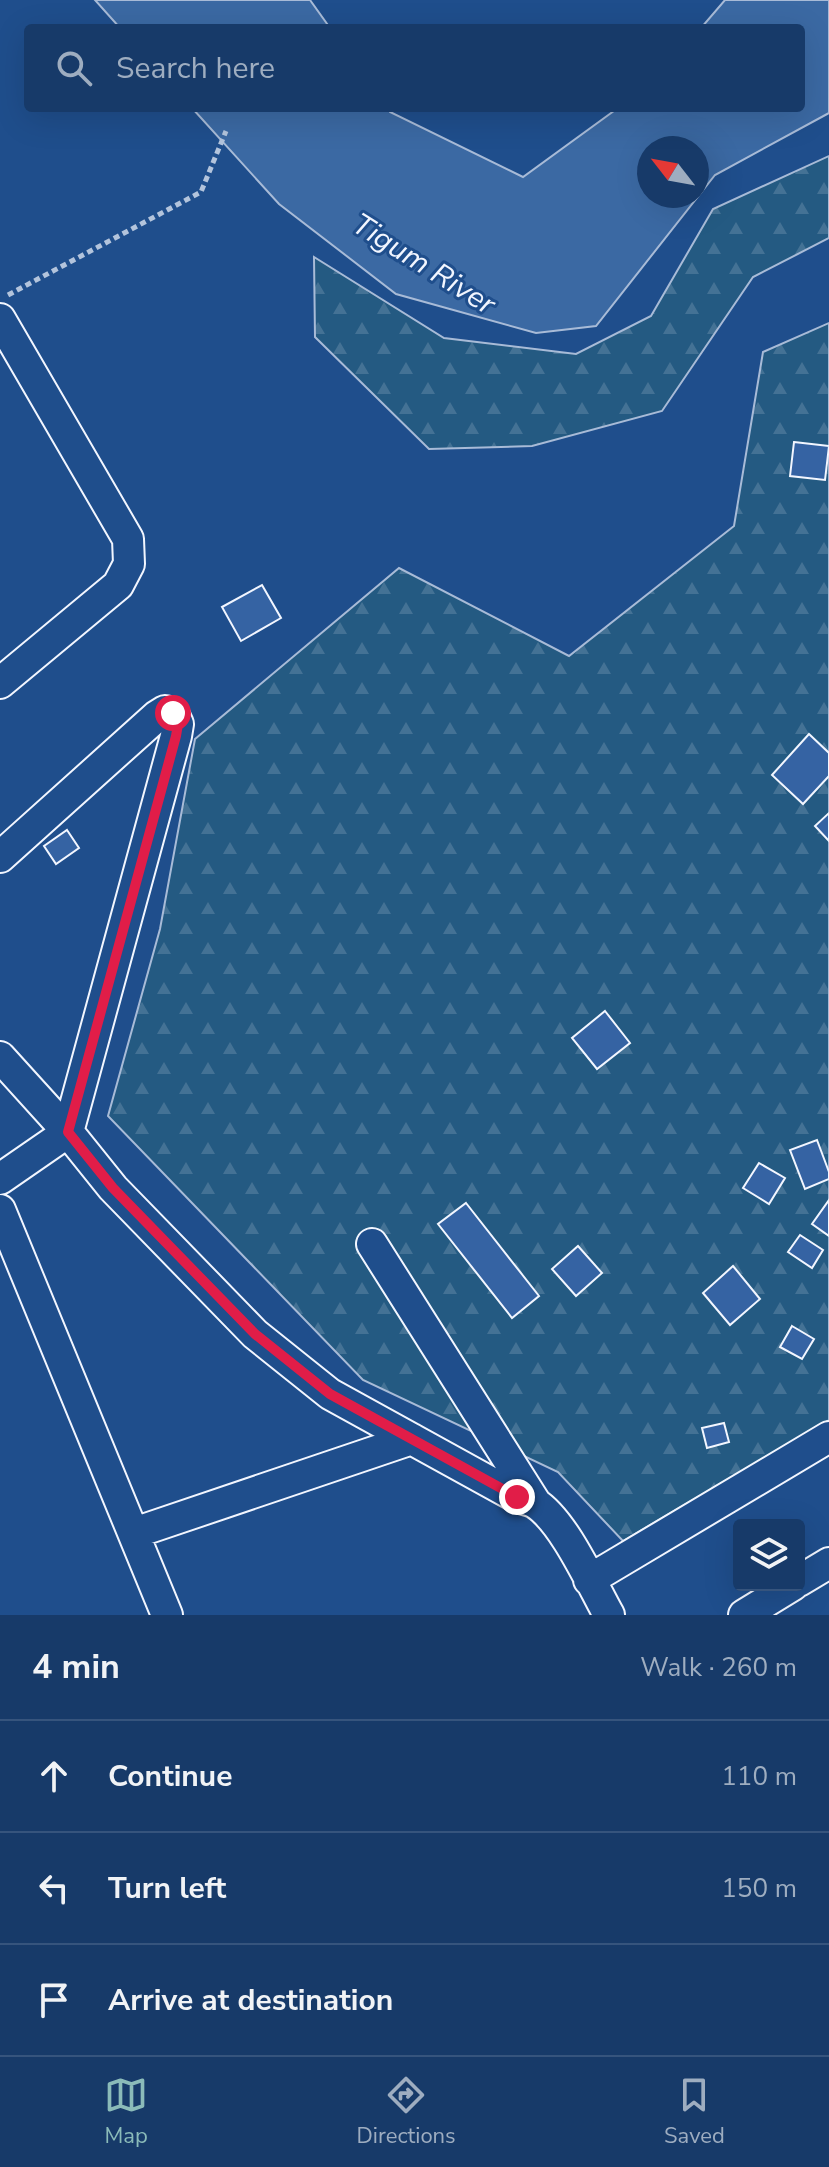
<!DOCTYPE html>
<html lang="en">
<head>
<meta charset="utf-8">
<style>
	body { margin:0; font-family:"Nunito Sans",sans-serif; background:#20416f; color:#f1f3f6 }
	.controls { position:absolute; right:24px; bottom:24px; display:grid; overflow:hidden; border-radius:8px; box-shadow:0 8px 32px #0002 }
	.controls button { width:72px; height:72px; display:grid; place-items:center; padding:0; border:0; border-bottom:2px solid #36547d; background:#173a69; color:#f1f3f6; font:40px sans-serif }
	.compass { position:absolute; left:637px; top:136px; width:72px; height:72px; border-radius:50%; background:#173a69; box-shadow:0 8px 32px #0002; rotate:301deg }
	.stop { position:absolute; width:24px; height:24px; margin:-18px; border:6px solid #e11d48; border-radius:50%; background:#fff }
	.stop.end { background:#e11d48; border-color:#fff; box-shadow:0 2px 8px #0008 }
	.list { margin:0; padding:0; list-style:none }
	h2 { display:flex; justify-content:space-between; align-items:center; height:104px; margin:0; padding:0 32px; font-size:34px }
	h2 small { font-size:26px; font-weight:400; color:#9eadc0 }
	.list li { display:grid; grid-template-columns:52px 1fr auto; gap:24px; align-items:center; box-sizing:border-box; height:112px; padding:0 32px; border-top:2px solid #36547d }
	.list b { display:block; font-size:30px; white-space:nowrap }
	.list em { font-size:26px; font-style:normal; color:#9eadc0 }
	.icon { flex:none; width:44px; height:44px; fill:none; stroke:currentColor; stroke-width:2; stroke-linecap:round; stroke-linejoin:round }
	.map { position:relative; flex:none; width:829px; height:1615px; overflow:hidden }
	.search { position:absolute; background:#173a69; box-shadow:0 8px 32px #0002; left:24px; right:24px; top:24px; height:88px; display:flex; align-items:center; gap:20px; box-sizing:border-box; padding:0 28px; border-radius:8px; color:#9eadc0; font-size:30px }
	.sheet { height:440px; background:#173a69 }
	nav { display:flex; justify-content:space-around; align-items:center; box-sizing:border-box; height:112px; border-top:2px solid #36547d; background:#173a69; font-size:22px; color:#9eadc0 }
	nav a { display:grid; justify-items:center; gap:4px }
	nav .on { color:#8bbbb9 }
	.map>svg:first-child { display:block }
</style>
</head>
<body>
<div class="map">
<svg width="829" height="1615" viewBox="0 0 829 1615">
	<defs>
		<pattern id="forest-firs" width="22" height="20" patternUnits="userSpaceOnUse" patternTransform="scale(2)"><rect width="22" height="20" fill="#245a82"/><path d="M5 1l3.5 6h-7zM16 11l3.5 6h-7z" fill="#447295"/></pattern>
	</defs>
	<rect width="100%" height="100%" fill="#1f4e8c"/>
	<path fill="url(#forest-firs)" stroke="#a8bbd7" stroke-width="2" d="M829 156V238L753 277 662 411 532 446 429 449 315 337 314 257 444 338 576 354 651 316 713 209Z
		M829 323V1420L623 1541 558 1472 363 1380 108 1116 160 929 195 739 399 568 569 656 734 526 763 352Z"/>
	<path fill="#3b69a3" stroke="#a8bbd7" stroke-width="2" fill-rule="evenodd" d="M95 0H310L330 28H120Z
		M725 0H829V113L715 175 596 326 536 333 396 294 279 204 192 108H387L390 112 523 177 618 108H801V28H701ZM649 148H697V196H649Z"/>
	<path fill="#3563a3" stroke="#f2f6ff" stroke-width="2" d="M794 442 829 446 825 480 790 476Z
		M262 585 281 618 241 641 222 607Z
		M809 734 829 753V776L803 804 772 775Z
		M829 813V841L815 826Z
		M67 830 79 848 56 864 44 846Z
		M605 1011 630 1043 597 1069 572 1038Z
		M817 1140 829 1172V1179L805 1189 790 1150Z
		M759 1163 785 1178 769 1204 743 1188Z
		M829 1200V1236L812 1224Z
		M466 1203 539 1296 512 1318 438 1224Z
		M800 1235 823 1250 812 1268 788 1252Z
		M578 1246 602 1273 576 1296 552 1269Z
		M733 1266 760 1299 730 1325 703 1293Z
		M792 1326 814 1339 802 1359 780 1347Z
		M724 1423 729 1442 707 1448 702 1428Z"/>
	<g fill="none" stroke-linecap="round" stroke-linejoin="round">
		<g stroke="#f2f6ff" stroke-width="34">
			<path id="minor" d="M0 319 128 539 129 564 118 585 0 683
				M0 857 157 716 165 711 173 713 178 724 176 736 68 1132 0 1179
				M0 1057 68 1132 113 1188 255 1334 330 1394 517 1497C522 1499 530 1500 535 1503 564 1521 592 1585 609 1615
				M0 1210 167 1615
				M372 1244 535 1502
				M134 1533 412 1439
				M589 1580 829 1437
				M799 1581 829 1563
				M744 1615 793 1585"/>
		</g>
		<path stroke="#b3c4dc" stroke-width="5" stroke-dasharray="6 4" stroke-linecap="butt" d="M8 295 201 192 226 131"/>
		<use href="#minor" stroke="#1f4e8c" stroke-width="30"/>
	</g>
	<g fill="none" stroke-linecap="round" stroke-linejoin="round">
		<path stroke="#e11d48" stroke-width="10" d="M173 713 178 724 176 736 68 1132 113 1188 255 1334 330 1394 517 1497"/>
	</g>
	<g text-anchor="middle" stroke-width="6" stroke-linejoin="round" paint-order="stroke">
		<g font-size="30" font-style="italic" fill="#f2f6ff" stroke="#1f4e8c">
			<text transform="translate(424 264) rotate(32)" y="10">Tigum River</text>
		</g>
	</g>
</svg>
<div class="controls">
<button><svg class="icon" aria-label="layers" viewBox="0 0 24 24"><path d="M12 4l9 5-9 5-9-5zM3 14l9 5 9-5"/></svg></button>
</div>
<svg class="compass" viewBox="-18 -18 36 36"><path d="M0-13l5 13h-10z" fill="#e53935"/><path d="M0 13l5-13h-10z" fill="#9eadc0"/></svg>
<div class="stop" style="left:173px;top:713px"></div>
<div class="stop end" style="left:517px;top:1497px"></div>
<div class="search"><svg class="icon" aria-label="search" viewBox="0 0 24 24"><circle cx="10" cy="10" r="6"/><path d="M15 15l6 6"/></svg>Search here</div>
</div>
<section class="sheet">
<h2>4 min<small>Walk · 260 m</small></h2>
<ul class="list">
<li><svg class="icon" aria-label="ahead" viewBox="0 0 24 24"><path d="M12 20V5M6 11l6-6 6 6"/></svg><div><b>Continue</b></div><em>110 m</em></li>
<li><svg class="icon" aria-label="left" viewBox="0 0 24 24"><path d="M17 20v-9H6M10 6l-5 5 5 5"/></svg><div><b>Turn left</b></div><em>150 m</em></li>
<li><svg class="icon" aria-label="arrive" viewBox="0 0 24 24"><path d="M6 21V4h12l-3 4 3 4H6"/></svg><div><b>Arrive at destination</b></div></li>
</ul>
</section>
<nav>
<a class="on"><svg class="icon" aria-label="map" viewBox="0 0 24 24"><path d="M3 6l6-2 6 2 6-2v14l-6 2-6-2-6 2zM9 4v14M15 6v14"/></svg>Map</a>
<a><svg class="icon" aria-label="directions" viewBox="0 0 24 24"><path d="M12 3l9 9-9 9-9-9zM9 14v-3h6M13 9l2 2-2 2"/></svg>Directions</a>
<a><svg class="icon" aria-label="saved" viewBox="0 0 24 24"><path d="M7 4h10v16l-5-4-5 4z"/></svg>Saved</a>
</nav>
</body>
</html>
